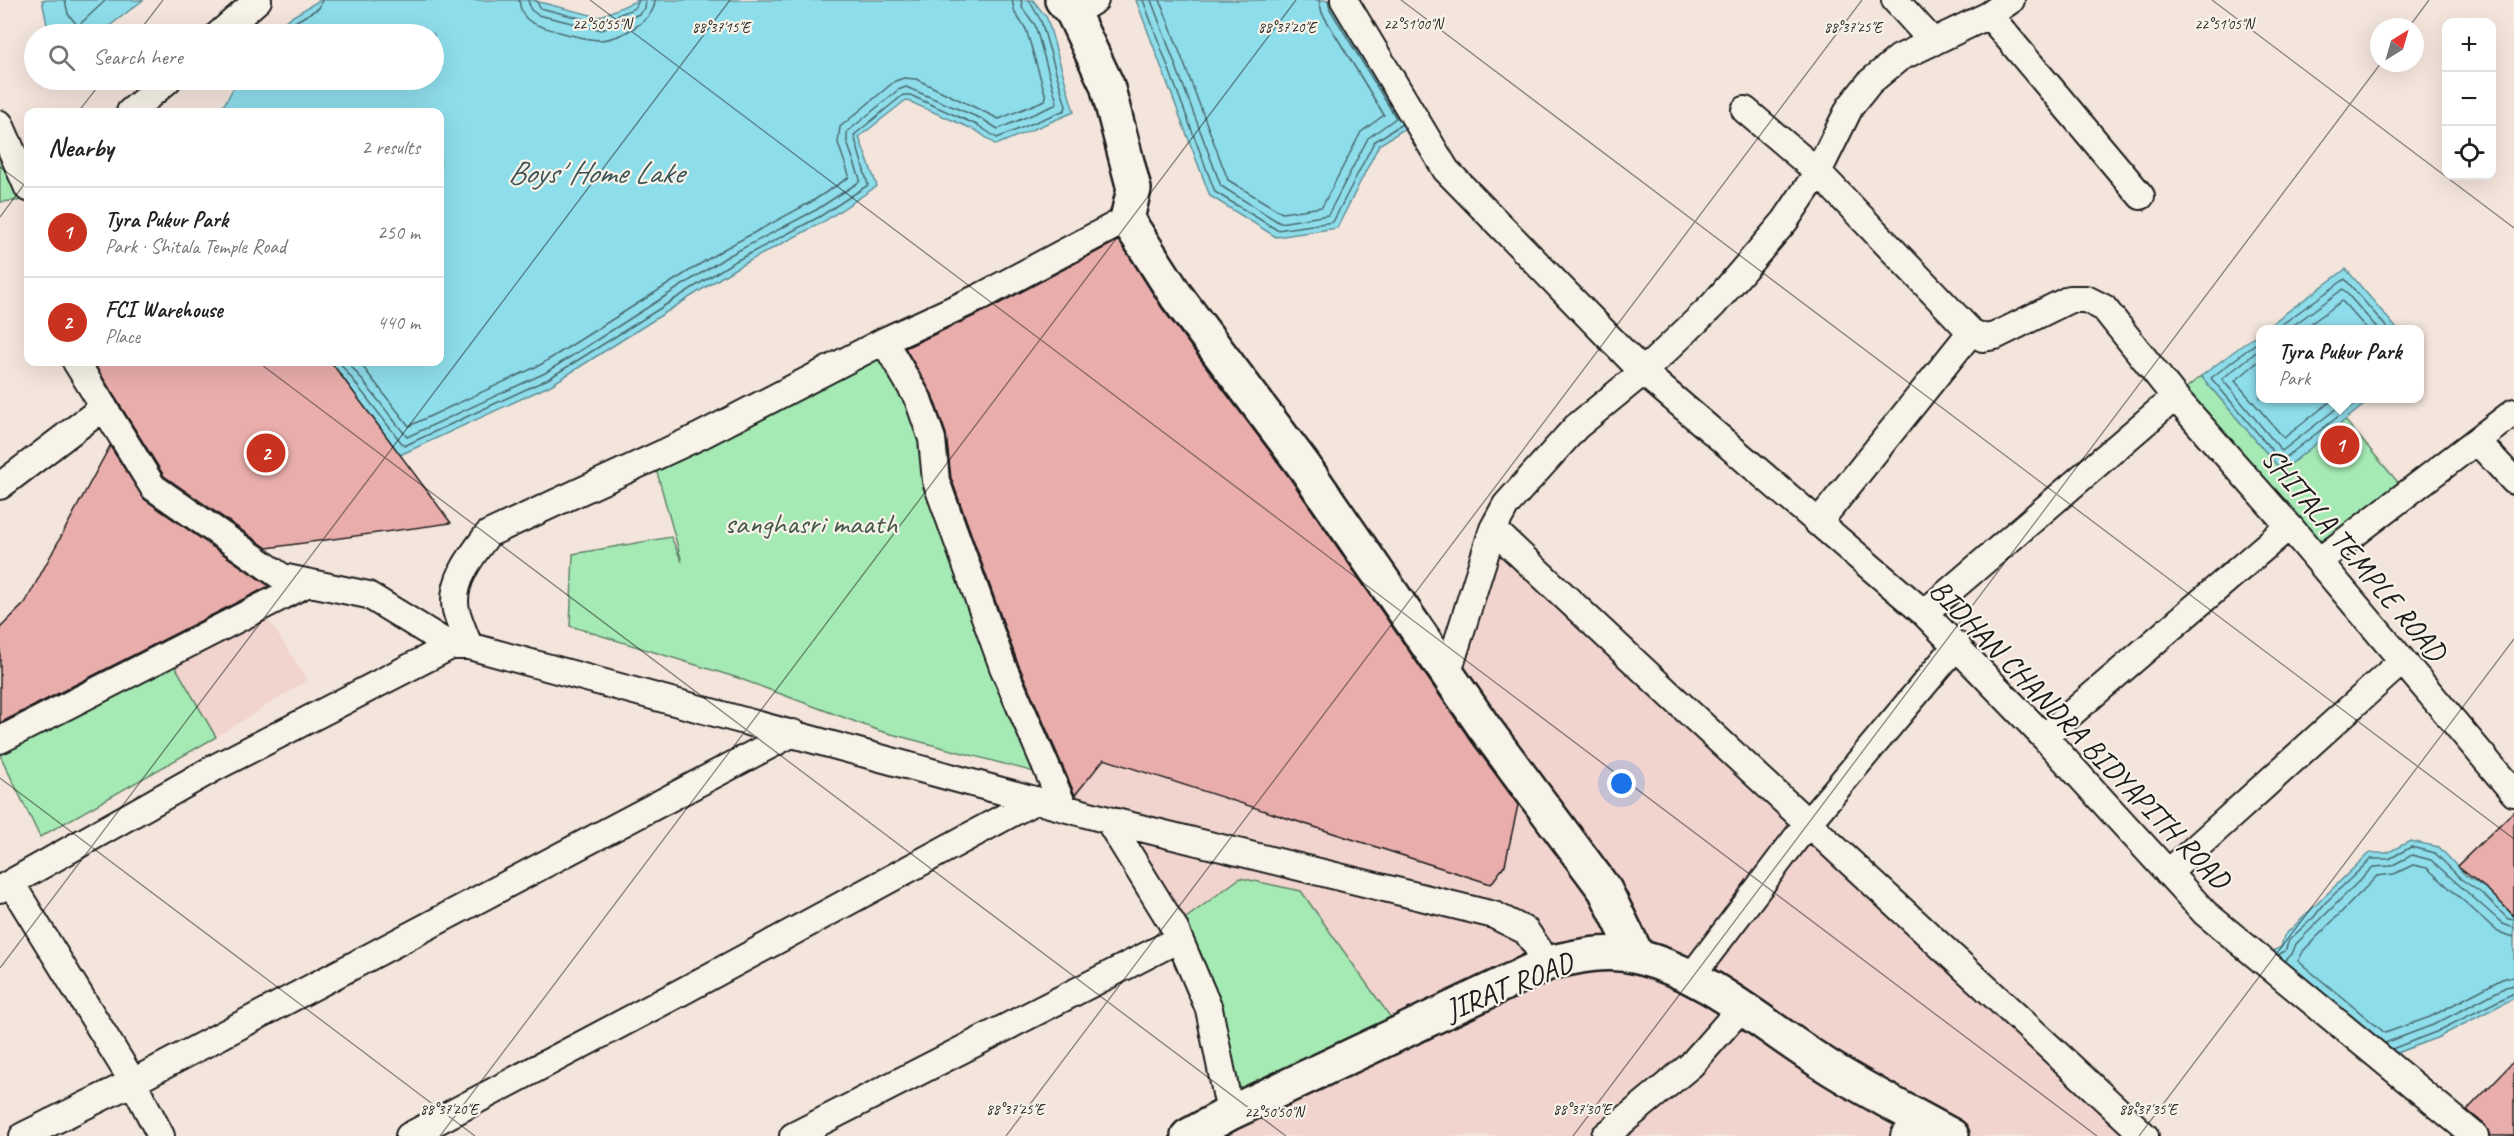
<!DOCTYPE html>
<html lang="en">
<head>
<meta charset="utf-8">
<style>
	body { margin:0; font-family:Caveat,sans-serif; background:#f2f2f2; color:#222 }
	.controls { position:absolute; right:18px; top:18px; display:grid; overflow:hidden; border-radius:12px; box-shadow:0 6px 24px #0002 }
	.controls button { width:54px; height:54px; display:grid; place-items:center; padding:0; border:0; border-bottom:2px solid #e0e0e0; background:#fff; color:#222; font:30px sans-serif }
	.compass { position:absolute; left:2370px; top:18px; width:54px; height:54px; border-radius:50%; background:#fff; box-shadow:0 6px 24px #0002; rotate:37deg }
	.you { position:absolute; left:1622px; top:784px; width:21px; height:21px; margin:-15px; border:4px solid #fff; border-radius:50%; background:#1a73e8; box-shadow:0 0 0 9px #1a73e833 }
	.badge { display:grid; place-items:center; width:39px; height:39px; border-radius:50%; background:#c8321e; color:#fff; font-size:20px; font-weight:700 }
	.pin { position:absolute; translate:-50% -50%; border:3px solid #fff; box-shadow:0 2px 6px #0006 }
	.popup { position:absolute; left:2256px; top:325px; width:168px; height:78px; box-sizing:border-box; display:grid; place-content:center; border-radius:12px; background:#fff; filter:drop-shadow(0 2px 4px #0005); font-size:20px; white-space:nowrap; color:#767676 }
	.popup b { font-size:22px; color:#222 }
	.popup::after { content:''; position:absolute; left:50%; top:100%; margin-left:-12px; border:12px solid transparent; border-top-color:#fff }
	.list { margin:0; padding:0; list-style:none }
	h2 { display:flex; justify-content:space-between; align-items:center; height:78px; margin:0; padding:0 24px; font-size:26px }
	h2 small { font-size:20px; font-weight:400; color:#767676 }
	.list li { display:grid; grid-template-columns:39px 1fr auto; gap:18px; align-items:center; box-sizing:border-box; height:90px; padding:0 24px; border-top:2px solid #e0e0e0 }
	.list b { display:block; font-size:22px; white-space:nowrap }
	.list p { margin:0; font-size:20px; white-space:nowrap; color:#767676 }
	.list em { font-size:20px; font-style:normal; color:#767676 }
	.icon { flex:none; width:33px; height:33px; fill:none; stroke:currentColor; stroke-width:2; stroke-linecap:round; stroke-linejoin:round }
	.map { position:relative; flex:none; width:2514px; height:1136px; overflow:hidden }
	.search { position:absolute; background:#fff; box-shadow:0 6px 24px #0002; left:24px; top:24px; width:420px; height:66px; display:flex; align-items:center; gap:15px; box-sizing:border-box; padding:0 21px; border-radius:33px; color:#767676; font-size:22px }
	.panel { position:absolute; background:#fff; box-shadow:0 6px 24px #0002; left:24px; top:108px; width:420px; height:258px; border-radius:12px }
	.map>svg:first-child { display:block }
</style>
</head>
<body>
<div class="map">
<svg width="2514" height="1136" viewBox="0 0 2514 1136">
	<rect width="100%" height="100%" fill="#f4e5dc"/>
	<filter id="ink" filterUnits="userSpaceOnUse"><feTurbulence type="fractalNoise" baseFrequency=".0167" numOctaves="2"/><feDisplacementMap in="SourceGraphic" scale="12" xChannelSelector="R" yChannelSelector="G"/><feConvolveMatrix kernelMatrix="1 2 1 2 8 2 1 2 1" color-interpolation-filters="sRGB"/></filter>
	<g filter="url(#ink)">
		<path fill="#f1d4ce" d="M1493 529 2145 1136H1188L1401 1031 1301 891 1174 927 1108 820 1064 808 1104 759 1491 884 1505 865 1524 780 1448 672Z
			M260 607 308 680 216 737 168 654Z"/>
		<path fill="#a5eab5" stroke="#608368" stroke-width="1.5" d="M0 147 25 200 0 202Z
			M884 341 1038 773 880 731 738 678 570 626 573 554 671 537 682 562 653 458Z
			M2201 376 2282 471 2345 420 2407 493 2319 561 2175 397Z
			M168 654 216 737 40 837 0 755V740Z
			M1240 878 1301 891 1401 1032 1230 1113 1174 927Z"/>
		<path fill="#8eddeb" stroke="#609098" stroke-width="1.5" d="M42 0H143L99 34H56L47 25Z
			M320 0H531L599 17 638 0H1033L1047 18 1074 112 996 145 977 131 906 100 859 137 877 186 823 222 736 268 551 385 400 455 331 362H440V112H220L238 80H434V34H263Z
			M1136 0H1340L1415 122 1379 145 1337 228 1276 237 1210 196Z
			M2346 269 2397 329H2264Z
			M2260 332V398L2371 399 2282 471 2201 376Z
			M2410 841 2439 847 2465 875 2488 890 2514 916V998L2439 1037 2381 1059 2258 959 2281 947 2284 936 2369 853H2387Z"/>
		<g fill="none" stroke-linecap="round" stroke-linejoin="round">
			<path stroke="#4a696f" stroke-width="1.5" d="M65 0 68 14 78 26 106 0
				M519 0C520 8 522 15 528 20 538 28 587 40 600 40 619 39 655 21 655 0
				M528 0 531 10 538 15 602 30 639 14 645 8 646 0
				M536 0 540 8 599 23 635 8 639 0
				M1143 0 1215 192 1277 230 1333 222 1374 142 1402 124
				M1151 0 1221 186 1280 223 1328 215 1368 138 1396 118 1330 9 1328 0
				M1160 0 1228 180 1282 213 1322 207 1361 132 1384 115 1322 13 1319 0
				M274 34 319 8 322 0
				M2274 330 2345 279 2389 330
				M2287 330 2343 289 2379 330
				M2302 330 2342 301 2368 330
				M2260 340 2211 378 2281 461 2362 398
				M2260 349 2222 379 2282 451 2350 398
				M2260 360 2235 381 2284 438 2335 398
				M339 362 404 446 548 379 732 263 819 217 868 185 854 135 903 95H910L979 126 997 138 1065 110 1066 106 1041 21 1029 0
				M348 362 407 437 545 373 728 256 816 210 859 182 860 179 847 142V132L898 90 906 87 982 119 998 129 1055 105 1057 102 1035 25 1023 9 1021 0
				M359 362 409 426 540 365 724 249 811 202 848 178 849 175 838 143 840 127 895 81 904 78 916 79 999 119 1045 100 1046 97 1026 29 1015 13 1012 0
				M2514 937 2498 932 2427 868 2413 865 2394 874 2377 876 2304 950 2298 961 2385 1033 2430 1017 2502 979 2514 976
				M2278 955 2285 951 2289 940 2314 917 2325 903 2371 859H2389L2411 847 2435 853 2461 879 2484 895 2508 919 2514 920
				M2285 961 2292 954 2296 944 2373 867 2391 866 2412 855 2431 860 2503 924 2514 928
				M2385 1043 2433 1025 2506 987 2514 985
				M2392 1049 2436 1032 2514 993"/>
		</g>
		<path fill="#e9aeac" stroke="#1c1c1c" stroke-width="1.5" d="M1119 240 1162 308 1289 477 1469 738 1518 805 1505 865 1491 884 1104 759 1075 795 1017 661 951 478 946 434 932 394 905 348 987 310Z
			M93 362H331L451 523 267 548 164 476Z
			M110 446 144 499 269 586 0 723V628L25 603Z
			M2514 811V916L2488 890 2457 866Z
			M2514 1061V1136H2490L2485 1125 2467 1110Z"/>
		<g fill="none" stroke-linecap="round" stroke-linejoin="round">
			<g stroke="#1c1c1c" stroke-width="30">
				<path id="street" d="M1344 0 1446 170 1643 372 1924 613 2044 737 2205 913 2475 1136
					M1895 0 1933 42
					M1073 13 1095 0
					M1989 15 2141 196
					M219 34 258 0
					M1745 110 1818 172 1971 332 1983 338 1995 336 2070 299H2086L2104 308 2175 397 2289 526 2514 793
					M130 112 168 80
					M0 124 28 188
					M76 362 153 487 282 577 368 595 451 646
					M2477 441 2514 481
					M0 486 104 407
					M1818 523 1971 332
					M1493 529C1709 733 1928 933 2145 1136
					M2319 561 2514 412
					M1924 613 2175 397
					M469 646C465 635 459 622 456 610 450 582 472 555 488 534L700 436 884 341
					M1448 672 1493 529 1506 505 1576 427 1643 372 1713 305 1785 221 1818 172 1850 107 1870 82 1899 58 1989 15 2011 0
					M2044 737 2289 526
					M0 740 308 583
					M1064 808 1003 667 936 481 932 439 918 399 884 341 980 297 1127 219
					M1108 820 1174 927 1209 1009 1230 1113
					M2168 873 2402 661
					M11 883 133 1082 161 1136
					M0 889 216 767 451 646H469L1108 820 1494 915 1526 931 1548 963
					M1691 977 1807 824 1957 645
					M23 1136 133 1082 793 733
					M409 1136 685 990 1036 800
					M793 1136 1179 939
					M1605 1136 1691 1065 1741 1008
					M1904 1136 1924 1120"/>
			</g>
			<g stroke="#1c1c1c" stroke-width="38">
				<path id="secondary" d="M1062 0 1073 13 1107 85 1134 189 1127 219 1177 297 1304 466 1484 727 1605 890 1638 957
					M1188 1136 1230 1113 1548 963C1578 956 1607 949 1638 957 1711 975 1769 1031 1832 1069 1871 1093 1912 1114 1952 1136"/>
			</g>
			<use href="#street" stroke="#f7f3e8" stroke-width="26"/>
			<use href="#secondary" stroke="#f7f3e8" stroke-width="33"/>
		</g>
	</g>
	<path fill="none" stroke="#1c1c1c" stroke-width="1.5" stroke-opacity="0.45" d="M590 0 2097 1136M1401 0 2514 839M2212 0 2514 228M2409 27 2429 0M137 34 163 0M78 112 103 80M0 167 28 188M0 217 28 179M258 362 1286 1136M0 778 475 1136M0 968 730 0M440 1136 1296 0M1006 1136 1862 0M1573 1136 2381 63M2139 1136 2514 639"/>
	<g text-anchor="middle" stroke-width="4.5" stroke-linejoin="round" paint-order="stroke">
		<g font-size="30" fill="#455a4a" stroke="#f7f3e8">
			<text x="811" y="533">sanghasri maath</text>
		</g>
		<g font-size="30" fill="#1c1c1c" stroke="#f7f3e8">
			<text transform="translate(2354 554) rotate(50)" y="10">SHITALA TEMPLE ROAD</text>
			<text transform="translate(2080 734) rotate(46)" y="10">BIDHAN CHANDRA BIDYAPITH ROAD</text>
			<text transform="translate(1509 986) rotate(-22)" y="10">JIRAT ROAD</text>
		</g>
		<g font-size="32" font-style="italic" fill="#3e565a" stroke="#f7f3e8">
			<text x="595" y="183">Boys' Home Lake</text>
		</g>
	</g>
	<g font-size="15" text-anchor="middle" fill="#1c1c1c" stroke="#f7f3e8" stroke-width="4.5" stroke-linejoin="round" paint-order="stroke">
		<text x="2224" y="29">22°51'05"N</text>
		<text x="602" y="29">22°50'55"N</text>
		<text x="1413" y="29">22°51'00"N</text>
		<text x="721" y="32">88°37'15"E</text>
		<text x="1287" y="32">88°37'20"E</text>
		<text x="1853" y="32">88°37'25"E</text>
		<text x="449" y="1114">88°37'20"E</text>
		<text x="1015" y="1114">88°37'25"E</text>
		<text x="1582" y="1114">88°37'30"E</text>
		<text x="2148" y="1114">88°37'35"E</text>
		<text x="1274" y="1117">22°50'50"N</text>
	</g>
</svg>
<div class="controls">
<button>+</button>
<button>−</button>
<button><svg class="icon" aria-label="locate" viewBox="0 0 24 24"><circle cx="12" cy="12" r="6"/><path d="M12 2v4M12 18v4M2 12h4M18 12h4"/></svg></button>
</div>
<svg class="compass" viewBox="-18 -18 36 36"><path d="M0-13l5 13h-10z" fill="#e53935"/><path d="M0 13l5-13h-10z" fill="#767676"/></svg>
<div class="you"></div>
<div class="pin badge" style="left:2340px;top:445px">1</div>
<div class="popup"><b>Tyra Pukur Park</b>Park</div>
<div class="pin badge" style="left:266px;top:453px">2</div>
<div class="search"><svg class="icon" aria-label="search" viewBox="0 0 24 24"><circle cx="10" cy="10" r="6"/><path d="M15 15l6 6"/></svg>Search here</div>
<section class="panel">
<h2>Nearby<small>2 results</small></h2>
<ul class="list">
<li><span class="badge">1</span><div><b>Tyra Pukur Park</b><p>Park · Shitala Temple Road</p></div><em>250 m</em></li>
<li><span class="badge">2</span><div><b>FCI Warehouse</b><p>Place</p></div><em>440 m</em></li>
</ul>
</section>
</div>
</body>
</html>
